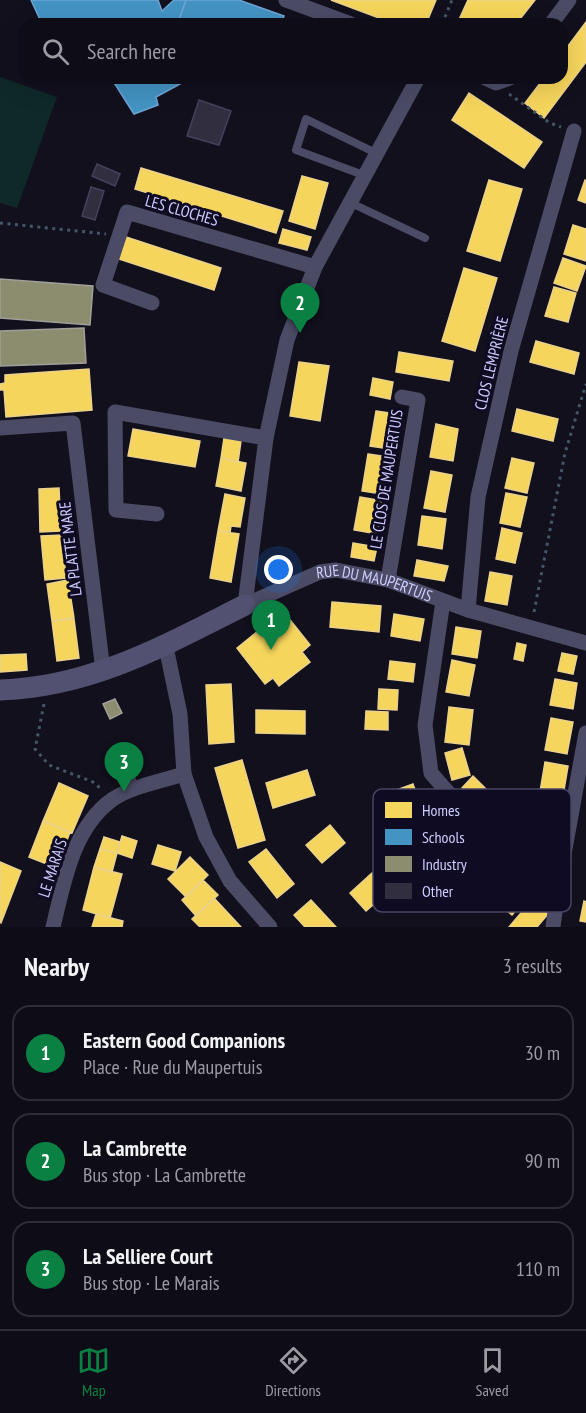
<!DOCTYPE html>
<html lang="en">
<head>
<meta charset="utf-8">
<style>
	body { margin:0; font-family:"PT Sans Narrow",sans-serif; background:#1c1a23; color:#f1f3f6 }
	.you { position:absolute; left:279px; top:570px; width:21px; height:21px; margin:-15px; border:4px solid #fff; border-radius:50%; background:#1a73e8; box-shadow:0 0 0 9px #1a73e833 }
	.badge { display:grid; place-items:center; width:39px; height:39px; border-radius:50%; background:#0b8043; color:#fff; font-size:20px; font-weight:700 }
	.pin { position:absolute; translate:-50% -50px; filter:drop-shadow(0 2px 3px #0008) }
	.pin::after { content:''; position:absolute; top:32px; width:21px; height:18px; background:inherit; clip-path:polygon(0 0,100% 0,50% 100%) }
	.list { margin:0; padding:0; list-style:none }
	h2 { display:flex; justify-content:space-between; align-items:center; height:78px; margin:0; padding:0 24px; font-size:26px }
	h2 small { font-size:20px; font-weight:400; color:#9b9ba1 }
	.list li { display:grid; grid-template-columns:39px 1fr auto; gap:18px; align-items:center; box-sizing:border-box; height:96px; margin:0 12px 12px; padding:0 12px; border:2px solid #2e2c35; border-radius:18px }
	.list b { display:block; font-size:22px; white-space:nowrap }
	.list p { margin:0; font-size:20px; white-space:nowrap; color:#9b9ba1 }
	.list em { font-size:20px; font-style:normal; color:#9b9ba1 }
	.icon { flex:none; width:33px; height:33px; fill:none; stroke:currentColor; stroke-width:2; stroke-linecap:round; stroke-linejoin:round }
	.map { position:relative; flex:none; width:586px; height:927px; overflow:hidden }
	.search { position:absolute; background:#0e0c16; box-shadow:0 6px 24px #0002; left:18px; right:18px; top:18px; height:66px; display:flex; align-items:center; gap:15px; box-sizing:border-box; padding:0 21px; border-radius:18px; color:#9b9ba1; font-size:22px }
	.sheet { height:402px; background:#0e0c16 }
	nav { display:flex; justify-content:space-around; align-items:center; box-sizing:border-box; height:84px; border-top:2px solid #2e2c35; background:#0e0c16; font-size:16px; color:#9b9ba1 }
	nav a { display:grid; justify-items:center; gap:3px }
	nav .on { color:#0b8043 }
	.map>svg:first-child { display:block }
</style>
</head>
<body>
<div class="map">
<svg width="586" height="927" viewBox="0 0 586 927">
	<rect width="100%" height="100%" fill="#12101d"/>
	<path fill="#0e2928" d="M0 77 57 97 17 208 0 203Z"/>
	<path fill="#f6d55c" stroke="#ead28d" stroke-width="1.5" d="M331 0H436L426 24H395Z
		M468 0H535L516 24H457Z
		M586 22V62L544 118 525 103 544 78H562V54Z
		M469 93 542 142 524 168 452 120Z
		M141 168 283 211 276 233 135 189Z
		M302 176 328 183 315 229 289 221Z
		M489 180 522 189 500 261 467 251Z
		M585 180 586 181V203L578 200Z
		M573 225 586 229V261L564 254Z
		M283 229 311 237 307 250 279 243Z
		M123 236 221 268 214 290 116 258Z
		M563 258 586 266 577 291 554 283Z
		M464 268 497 278 475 351 442 341Z
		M554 287 576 293 568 322 545 316Z
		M536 341 579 353 574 374 530 362Z
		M399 352 453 361 449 381 396 372Z
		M299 362 329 366 320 421 290 416Z
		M89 369 92 410 6 417 4 390H0V384L5 383V375Z
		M373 378 393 382 390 399 370 395Z
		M517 409 558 419 553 441 512 431Z
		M376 411 396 414 390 449 370 446Z
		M436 424 458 429 453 461 430 457Z
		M133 429 200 441 195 467 128 456Z
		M224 438 241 441 238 462 221 458Z
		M368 454 388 457 381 494 362 491Z
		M221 458 246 463 241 491 216 486Z
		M512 458 534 463 527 493 505 488Z
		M431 471 452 475 445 512 424 508Z
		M59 488 61 531 40 532 39 489Z
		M506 493 527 497 520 527 500 523Z
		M225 494 245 498 240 527 231 526 230 533 218 531Z
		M360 497 384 501 377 534 354 530Z
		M422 516 446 519 442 549 418 545Z
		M502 528 522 533 515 563 496 559Z
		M218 531 239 534 231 582 210 578Z
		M62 535 66 578 45 580 41 536Z
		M353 543 377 547 374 561 351 557Z
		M417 560 448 566 444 581 414 576Z
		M490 572 512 576 507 605 485 601Z
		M68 580 74 618 52 621 47 584Z
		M332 602 381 606 379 632 330 627Z
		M283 611 310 645 302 652 310 662 279 686 273 678 265 684 237 648Z
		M394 614 424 619 420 641 391 636Z
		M74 619 79 658 57 661 52 621Z
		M456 627 481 631 477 658 452 654Z
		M517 643 526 645 523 661 514 659Z
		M562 653 577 656 573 674 558 671Z
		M26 654 27 670 0 672V655Z
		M452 660 475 665 469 696 446 692Z
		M390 661 415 664 413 682 388 679Z
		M555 679 577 683 573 709 550 705Z
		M231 684 234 742 209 744 206 685Z
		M379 689 398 690 397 710 378 709Z
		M449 707 473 710 469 745 445 742Z
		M256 710 305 711V734L256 733Z
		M366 711 388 712V730L365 729Z
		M551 718 573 722 567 754 545 750Z
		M462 748 470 775 452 780 445 753Z
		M242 760 265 840 238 848 215 768Z
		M545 762 568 766 562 802 539 798Z
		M307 770 315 795 273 808 266 783Z
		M473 776 498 801 487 812 462 788Z
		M59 783 88 796 72 833 43 821Z
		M413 784 420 804 398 812 391 792Z
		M43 821 70 832 57 868 29 857Z
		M330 825 345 843 322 863 306 845Z
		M122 836 137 841 132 858 117 853Z
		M104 837 120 842 117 853 100 849Z
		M158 845 181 852 175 871 152 864Z
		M100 849 117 853 112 872 94 867Z
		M266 849 294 884 277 898 249 862Z
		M190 857 208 875 186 897 168 879Z
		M0 862 21 871 1 923 0 922Z
		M94 867 122 874 110 918 83 910Z
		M502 871 529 895 512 915 484 891Z
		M372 873 389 891 366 911 350 893Z
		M203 880 218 895 196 916 182 900Z
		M214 898 241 927H200L192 919Z
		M311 900 336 927H305L294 915Z
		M532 900 548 914 537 927H509Z
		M584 901 586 902V922L580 921Z
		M96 914 123 921 122 927H92Z"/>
	<path fill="#4393c3" stroke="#6da4d5" stroke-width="1.5" d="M31 0H158L162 11 174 0H186L178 24H42Z
		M186 0H239L284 16 281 24H182L178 22Z
		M111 78H191L156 97 158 105 134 114Z"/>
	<path fill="#8c8c6e" stroke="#a09f9a" stroke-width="1.5" d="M0 279 93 286 90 325 0 318Z
		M84 328 86 363 0 366V331Z
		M115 699 122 713 110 719 103 704Z"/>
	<path fill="#302e3f" stroke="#44415c" stroke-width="1.5" d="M199 100 231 111 219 145 187 136Z
		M97 164 120 174 115 186 92 176Z
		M91 187 104 191 95 220 82 216Z"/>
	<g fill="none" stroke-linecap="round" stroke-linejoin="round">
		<path stroke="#445766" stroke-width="3" stroke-dasharray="3 4.5" stroke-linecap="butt" d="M442 24 452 0
			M509 94 550 123 561 127
			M0 223 106 234
			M534 612 565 453 586 384
			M44 704 35 749 49 765 93 782 101 789"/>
		<path stroke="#4b4b66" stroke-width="8" d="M366 176 296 150 306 119 378 154
			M351 203 425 238
			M129 772 136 790"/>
		<g stroke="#4b4b66" stroke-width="15">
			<path d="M286 0 351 24"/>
			<path d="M551 24 569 0"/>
			<path d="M485 78 496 83 510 78"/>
			<path d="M152 303 103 285 127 212 315 267"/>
			<path d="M0 428 73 423 103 671"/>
			<path d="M157 514 116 510 115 412 266 438"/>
			<path d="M388 580 418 400 402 397"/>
			<path d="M443 601 425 725 431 773 481 830 535 876 559 882 553 927"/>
			<path d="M245 605 266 438 287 340 315 267 418 78"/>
			<path id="s1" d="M245 605 320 572 336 570 388 580 468 610 586 643"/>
			<path d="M468 610 478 497 511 351 574 131"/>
			<path d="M166 647 180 714 184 774 206 837 230 881 270 927"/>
			<path d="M559 882 586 733"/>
			<path d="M53 927C64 882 73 827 113 799 133 786 162 781 184 774"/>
		</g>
		<path stroke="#525171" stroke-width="21" d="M0 690C92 687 165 645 245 605"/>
	</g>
	<g text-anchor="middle" stroke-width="6" stroke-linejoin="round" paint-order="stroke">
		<g font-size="16" fill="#cfccff" stroke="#0e0b22">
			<text transform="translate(182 210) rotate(16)" y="6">LES CLOCHES</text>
			<text transform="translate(491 363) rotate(-76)" y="6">CLOS LEMPRIÈRE</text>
			<text transform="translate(386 479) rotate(-81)" y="6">LE CLOS DE MAUPERTUIS</text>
			<text transform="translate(70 549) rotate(-97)" y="6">LA PLATTE MARE</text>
			<text dy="6" stroke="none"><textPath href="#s1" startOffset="138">RUE DU MAUPERTUIS</textPath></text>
			<text transform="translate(52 868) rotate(-72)" y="6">LE MARAIS</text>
		</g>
	</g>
	<rect x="373" y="789" width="198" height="123" rx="9" fill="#0e0b22" stroke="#484564" stroke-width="1.5"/>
	<rect x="385" y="802" width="27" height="16" fill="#f6d55c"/>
	<rect x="385" y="829" width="27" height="16" fill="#4393c3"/>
	<rect x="385" y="856" width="27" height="16" fill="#8c8c6e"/>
	<rect x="385" y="883" width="27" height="16" fill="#302e3f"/>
	<g font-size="16" fill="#cfccff">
		<text x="422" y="816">Homes</text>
		<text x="422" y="843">Schools</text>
		<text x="422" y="870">Industry</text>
		<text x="422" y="897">Other</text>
	</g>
</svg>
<div class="you"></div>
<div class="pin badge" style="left:271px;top:650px">1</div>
<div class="pin badge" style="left:300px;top:333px">2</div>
<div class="pin badge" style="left:124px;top:792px">3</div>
<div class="search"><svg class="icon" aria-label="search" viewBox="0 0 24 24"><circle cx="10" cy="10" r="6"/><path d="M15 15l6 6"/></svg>Search here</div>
</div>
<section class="sheet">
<h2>Nearby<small>3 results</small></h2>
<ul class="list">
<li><span class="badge">1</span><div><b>Eastern Good Companions</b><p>Place · Rue du Maupertuis</p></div><em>30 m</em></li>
<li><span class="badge">2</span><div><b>La Cambrette</b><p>Bus stop · La Cambrette</p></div><em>90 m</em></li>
<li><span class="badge">3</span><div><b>La Selliere Court</b><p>Bus stop · Le Marais</p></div><em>110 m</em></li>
</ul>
</section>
<nav>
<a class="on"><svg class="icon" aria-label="map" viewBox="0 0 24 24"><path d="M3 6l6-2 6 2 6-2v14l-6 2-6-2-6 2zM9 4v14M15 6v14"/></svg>Map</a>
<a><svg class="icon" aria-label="directions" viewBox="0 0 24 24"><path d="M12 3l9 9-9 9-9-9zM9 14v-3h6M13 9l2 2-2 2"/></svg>Directions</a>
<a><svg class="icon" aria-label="saved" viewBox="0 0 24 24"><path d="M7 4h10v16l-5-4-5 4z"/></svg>Saved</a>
</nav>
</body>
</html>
